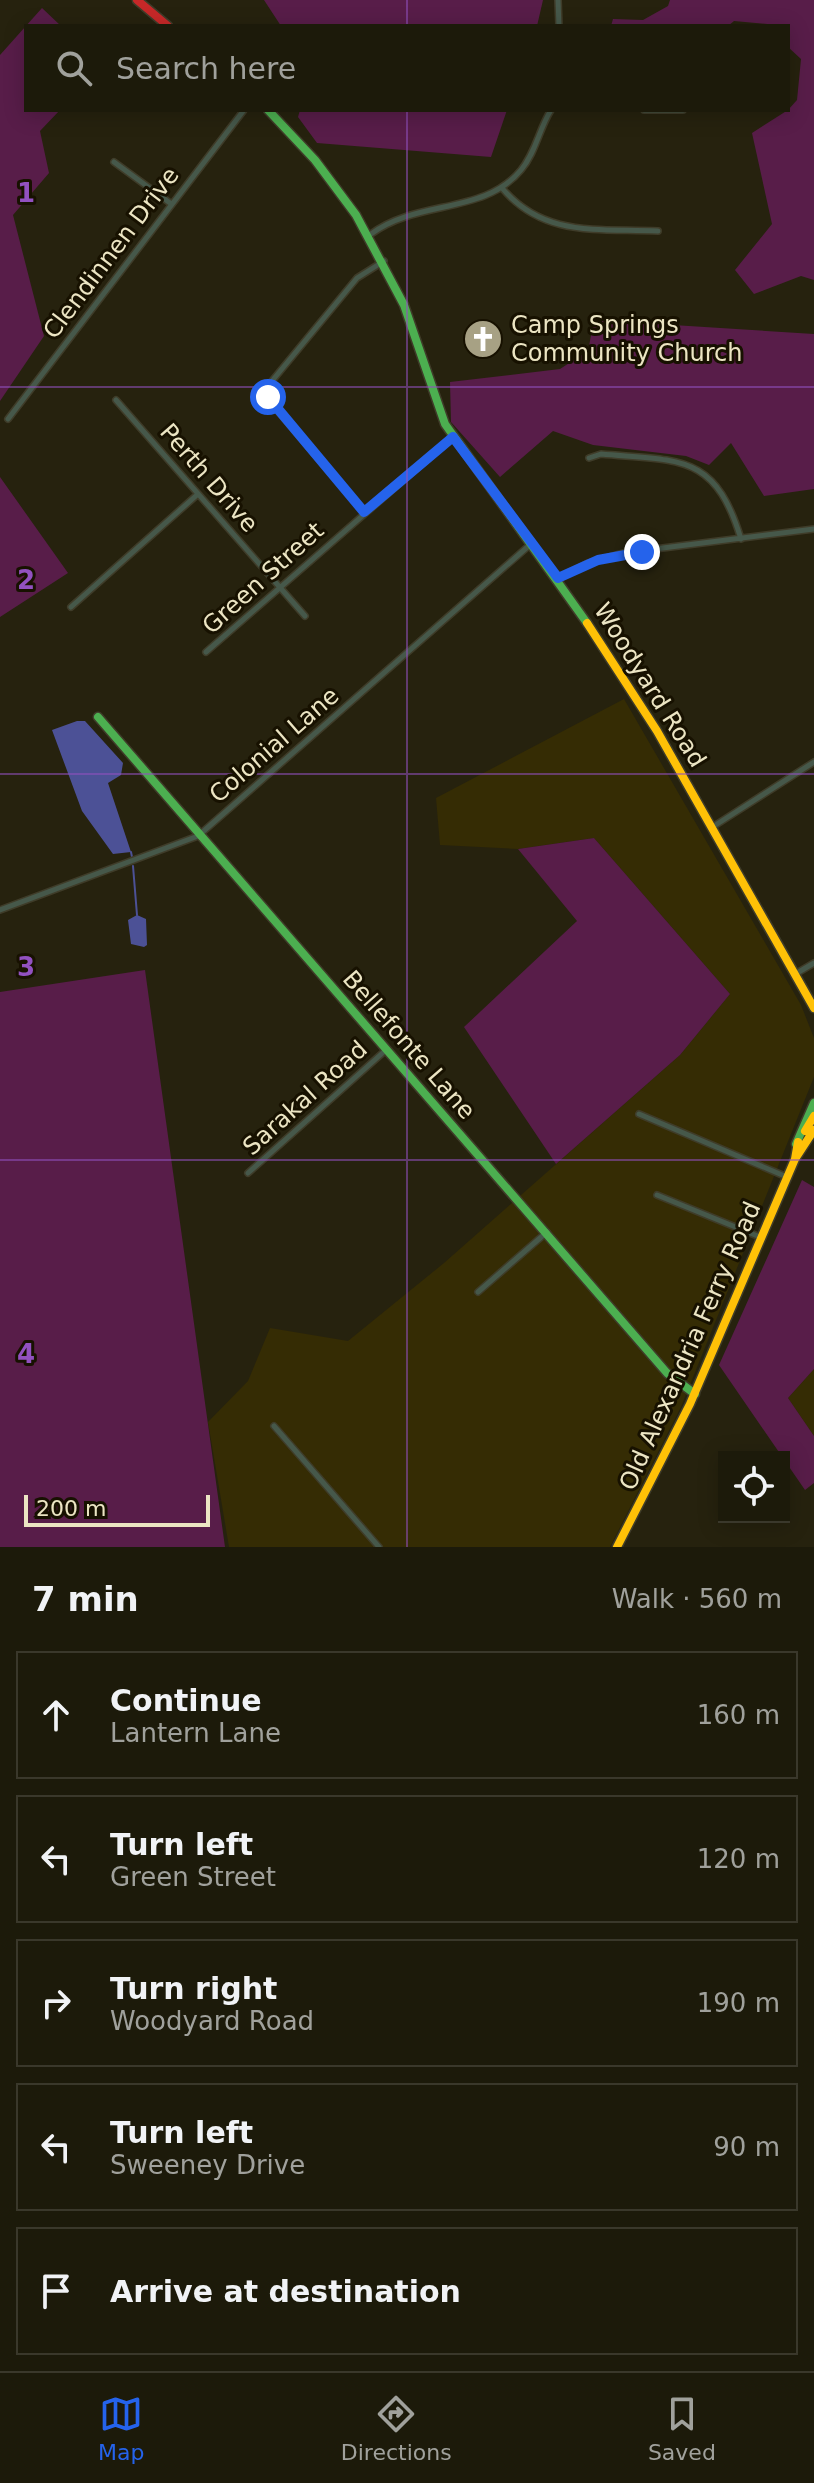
<!DOCTYPE html>
<html lang="en">
<head>
<meta charset="utf-8">
<style>
	body { margin:0; font-family:"DejaVu Sans",sans-serif; background:#252313; color:#f1f3f6 }
	.controls { position:absolute; right:24px; bottom:24px; display:grid; overflow:hidden; border-radius:0px; box-shadow:0 4px 20px #0003 }
	.controls button { width:72px; height:72px; display:grid; place-items:center; padding:0; border:0; border-bottom:2px solid #3a382b; background:#1c1a0a; color:#f1f3f6; font:40px sans-serif }
	.scale { position:absolute; left:24px; bottom:20px; width:186px; box-sizing:border-box; padding-left:8px; border:4px solid #ece5c3; border-top:0; font-size:22px; line-height:28px; white-space:nowrap; color:#ece5c3; -webkit-text-stroke:6px #171100; paint-order:stroke }
	.stop { position:absolute; width:24px; height:24px; margin:-18px; border:6px solid #2563eb; border-radius:50%; background:#fff }
	.stop.end { background:#2563eb; border-color:#fff; box-shadow:0 2px 8px #0008 }
	.list { margin:0; padding:0; list-style:none }
	h2 { display:flex; justify-content:space-between; align-items:center; height:104px; margin:0; padding:0 32px; font-size:34px }
	h2 small { font-size:26px; font-weight:400; color:#a0a19c }
	.list li { display:grid; grid-template-columns:52px 1fr auto; gap:24px; align-items:center; box-sizing:border-box; height:128px; margin:0 16px 16px; padding:0 16px; border:2px solid #3a382b; border-radius:0px }
	.list b { display:block; font-size:30px; white-space:nowrap }
	.list p { margin:0; font-size:26px; white-space:nowrap; color:#a0a19c }
	.list em { font-size:26px; font-style:normal; color:#a0a19c }
	.icon { flex:none; width:44px; height:44px; fill:none; stroke:currentColor; stroke-width:2; stroke-linecap:round; stroke-linejoin:round }
	.map { position:relative; flex:none; width:814px; height:1547px; overflow:hidden }
	.search { position:absolute; background:#1c1a0a; box-shadow:0 4px 20px #0003; left:24px; right:24px; top:24px; height:88px; display:flex; align-items:center; gap:20px; box-sizing:border-box; padding:0 28px; border-radius:0px; color:#a0a19c; font-size:30px }
	.sheet { height:824px; background:#1c1a0a }
	nav { display:flex; justify-content:space-around; align-items:center; box-sizing:border-box; height:112px; border-top:2px solid #3a382b; background:#1c1a0a; font-size:22px; color:#a0a19c }
	nav a { display:grid; justify-items:center; gap:4px }
	nav .on { color:#2563eb }
	.map>svg:first-child { display:block }
</style>
</head>
<body>
<div class="map">
<svg width="814" height="1547" viewBox="0 0 814 1547">
	<rect width="100%" height="100%" fill="#26220e"/>
	<path fill="#352c04" d="M624 699 801 1005 814 1038V1077L681 1407 610 1547H229L208 1422 248 1381 270 1328 348 1341 444 1263 680 1055 730 994 594 838 518 849 440 845 436 798Z
		M814 1369V1436L788 1398Z"/>
	<path fill="#581d49" d="M264 0H543L537 26H281Z
		M670 0H814V280L801 276 754 294 735 270 772 224 752 133 788 110 797 100 801 59 788 47V26L734 21 728 26H611L613 19 643 20 668 6Z
		M42 8 61 26H26V110H60L40 131 49 173 13 215 44 336 0 401V55Z
		M300 110H507L491 157 317 143 298 117Z
		M594 320 814 334V489L764 496 731 443 709 465 686 456 593 445 553 431 500 477 451 422 450 382 560 369 588 351Z
		M0 477 68 573 0 617Z
		M594 838 730 994 680 1055 556 1164 464 1027 577 921 518 849Z
		M145 970 225 1547H0V992Z
		M802 1180 814 1187V1369L788 1398 814 1436V1483L805 1490 719 1365Z"/>
	<path fill="#4c5196" d="M77 721H85L123 763 121 775 108 783 131 852 113 854 82 811 52 730Z
		M137 915 146 919 147 945 144 947 131 944 128 920Z"/>
	<g fill="none" stroke-linecap="round" stroke-linejoin="round">
		<path stroke="#4c5196" stroke-width="2" d="M131 852 132 857
			M133 866 137 915"/>
		<g stroke="#3f3c29" stroke-width="8">
			<path id="street" d="M558 0 559 26
				M644 110H683
				M114 162 170 203
				M502 188C544 238 599 228 658 231
				M371 234C418 199 484 215 521 170 536 152 539 129 551 110
				M116 400 305 616
				M8 419 244 110
				M589 458 601 454C680 461 715 453 741 539
				M364 512 271 403 267 387 357 278 384 261
				M558 578 588 563 623 553 814 529
				M71 607 198 494
				M206 652 453 437
				M714 826 814 762
				M0 910 198 836 532 543
				M797 973 814 963
				M639 1114 787 1177
				M248 1173 387 1049
				M657 1195 760 1237
				M478 1292 547 1232
				M274 1426 379 1547"/>
		</g>
		<g stroke="#3f3c29" stroke-width="11">
			<path id="fast" d="M268 110 315 160 356 215 404 305 445 424 587 623
				M98 717 667 1373 695 1394
				M796 1144 814 1103"/>
		</g>
		<g stroke="#3f3c29" stroke-width="11">
			<path id="slow" d="M587 623 657 731 814 1008
				M805 1131 814 1116
				M795 1159 814 1130
				M617 1547 690 1404 795 1159 798 1142"/>
		</g>
		<g stroke="#3f3c29" stroke-width="11">
			<path id="jam" d="M137 0 168 26"/>
		</g>
		<use href="#street" stroke="#46584a" stroke-width="5"/>
		<use href="#fast" stroke="#4caf50" stroke-width="8"/>
		<use href="#slow" stroke="#ffc107" stroke-width="8"/>
		<use href="#jam" stroke="#c62828" stroke-width="8"/>
	</g>
	<g fill="none" stroke-linecap="round" stroke-linejoin="round">
		<path stroke="#2563eb" stroke-width="10" d="M268 397 364 512 453 437 558 578 598 560 642 552"/>
	</g>
	<path fill="none" stroke="#9251c0" stroke-width="2" stroke-opacity="0.55" d="M407 0V26M407 110V1547M0 387H814M0 774H814M0 1160H814"/>
	<defs>
		<g id="church-disc" transform="scale(2)"><circle r="9.5" fill="#a7a184" stroke="#171100"/><path d="M-1.2-6h2.4v3.5h3.3v2.4h-3.3V6h-2.4V-.1h-3.3v-2.4h3.3Z" fill="#fff"/></g>
	</defs>
	<g fill-rule="evenodd">
		<use href="#church-disc" x="483" y="339"/>
	</g>
	<g text-anchor="middle" stroke-width="6" stroke-linejoin="round" paint-order="stroke">
		<g font-size="24" fill="#ece5c3" stroke="#171100">
			<text transform="translate(111 253) rotate(-53)" y="8">Clendinnen Drive</text>
			<text transform="translate(209 478) rotate(49)" y="8">Perth Drive</text>
			<text transform="translate(263 578) rotate(-42)" y="8">Green Street</text>
			<text transform="translate(650 685) rotate(58)" y="8">Woodyard Road</text>
			<text transform="translate(274 745) rotate(-41)" y="8">Colonial Lane</text>
			<text transform="translate(409 1045) rotate(49)" y="8">Bellefonte Lane</text>
			<text transform="translate(305 1098) rotate(-42)" y="8">Sarakal Road</text>
			<text transform="translate(690 1346) rotate(-66)" y="8">Old Alexandria Ferry Road</text>
		</g>
		<g font-size="24" fill="#ece5c3" stroke="#171100" text-anchor="start">
			<text x="511" y="333">Camp Springs<tspan x="511" dy="28">Community Church</tspan></text>
		</g>
	</g>
	<g font-size="26" text-anchor="middle" font-weight="bold" fill="#9251c0" stroke="#171100" stroke-width="6" stroke-linejoin="round" paint-order="stroke">
		<text x="26" y="202">1</text>
		<text x="26" y="589">2</text>
		<text x="26" y="976">3</text>
		<text x="26" y="1363">4</text>
	</g>
</svg>
<div class="controls">
<button><svg class="icon" aria-label="locate" viewBox="0 0 24 24"><circle cx="12" cy="12" r="6"/><path d="M12 2v4M12 18v4M2 12h4M18 12h4"/></svg></button>
</div>
<div class="scale">200 m</div>
<div class="stop" style="left:268px;top:397px"></div>
<div class="stop end" style="left:642px;top:552px"></div>
<div class="search"><svg class="icon" aria-label="search" viewBox="0 0 24 24"><circle cx="10" cy="10" r="6"/><path d="M15 15l6 6"/></svg>Search here</div>
</div>
<section class="sheet">
<h2>7 min<small>Walk · 560 m</small></h2>
<ul class="list">
<li><svg class="icon" aria-label="ahead" viewBox="0 0 24 24"><path d="M12 20V5M6 11l6-6 6 6"/></svg><div><b>Continue</b><p>Lantern Lane</p></div><em>160 m</em></li>
<li><svg class="icon" aria-label="left" viewBox="0 0 24 24"><path d="M17 20v-9H6M10 6l-5 5 5 5"/></svg><div><b>Turn left</b><p>Green Street</p></div><em>120 m</em></li>
<li><svg class="icon" aria-label="right" viewBox="0 0 24 24"><path d="M7 20v-9h11M14 6l5 5-5 5"/></svg><div><b>Turn right</b><p>Woodyard Road</p></div><em>190 m</em></li>
<li><svg class="icon" aria-label="left" viewBox="0 0 24 24"><path d="M17 20v-9H6M10 6l-5 5 5 5"/></svg><div><b>Turn left</b><p>Sweeney Drive</p></div><em>90 m</em></li>
<li><svg class="icon" aria-label="arrive" viewBox="0 0 24 24"><path d="M6 21V4h12l-3 4 3 4H6"/></svg><div><b>Arrive at destination</b></div></li>
</ul>
</section>
<nav>
<a class="on"><svg class="icon" aria-label="map" viewBox="0 0 24 24"><path d="M3 6l6-2 6 2 6-2v14l-6 2-6-2-6 2zM9 4v14M15 6v14"/></svg>Map</a>
<a><svg class="icon" aria-label="directions" viewBox="0 0 24 24"><path d="M12 3l9 9-9 9-9-9zM9 14v-3h6M13 9l2 2-2 2"/></svg>Directions</a>
<a><svg class="icon" aria-label="saved" viewBox="0 0 24 24"><path d="M7 4h10v16l-5-4-5 4z"/></svg>Saved</a>
</nav>
</body>
</html>
